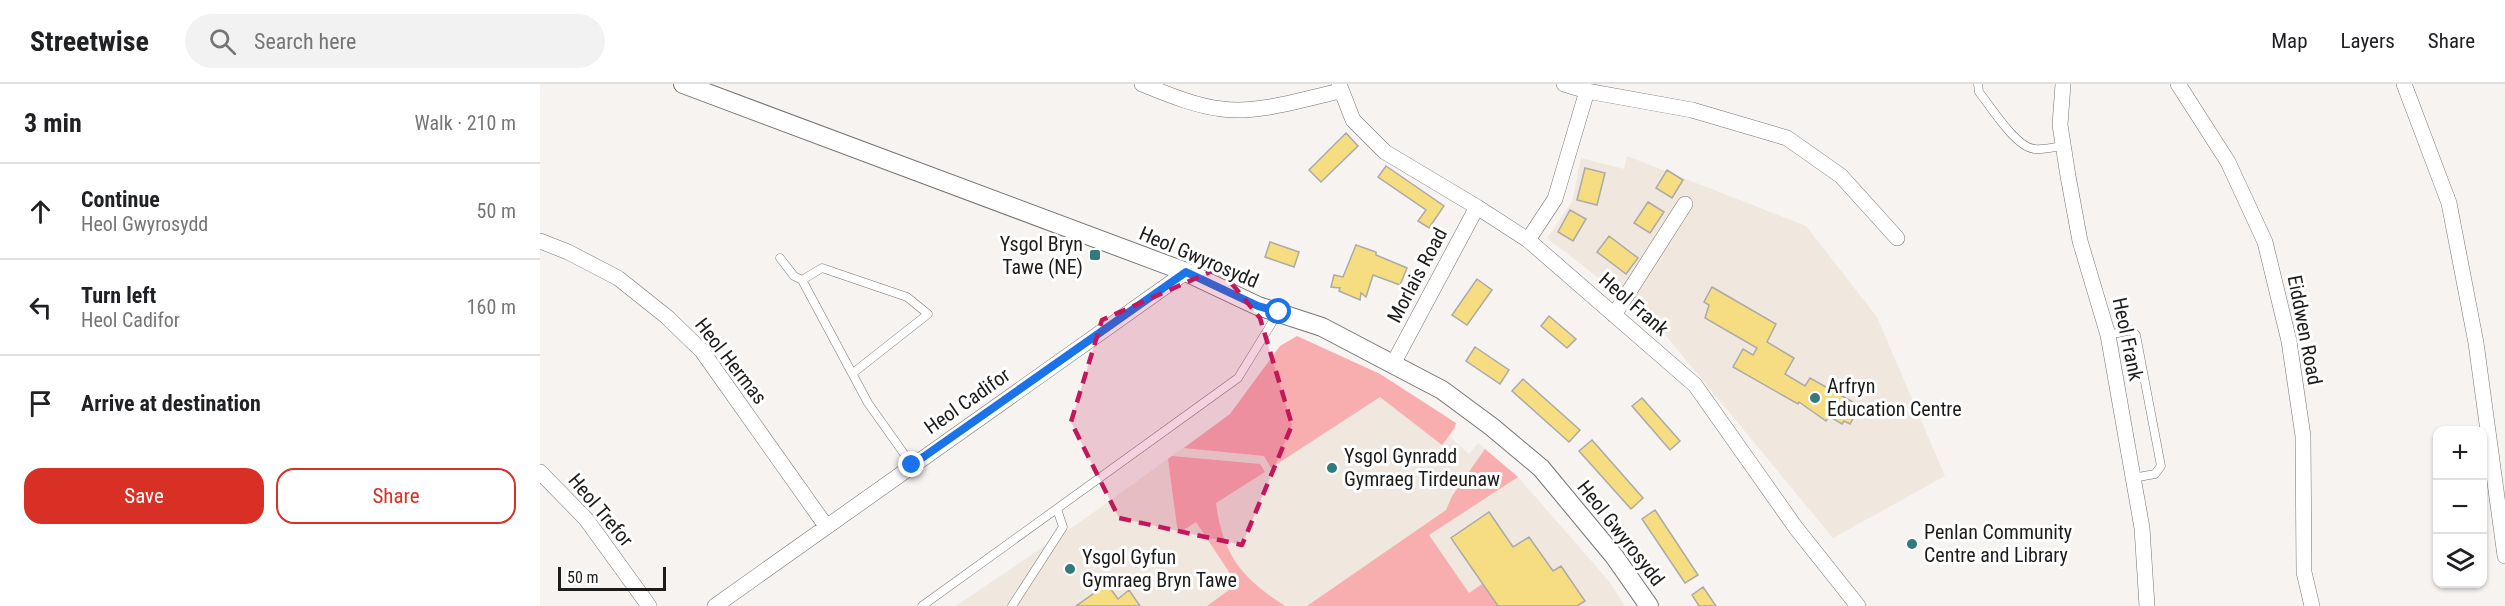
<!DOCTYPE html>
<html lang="en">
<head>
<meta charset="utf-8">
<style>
	body { margin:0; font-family:"Roboto Condensed",sans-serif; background:#f2f2f2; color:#202124 }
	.controls { position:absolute; right:18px; bottom:18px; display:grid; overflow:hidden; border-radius:12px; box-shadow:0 2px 4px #0004 }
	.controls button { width:54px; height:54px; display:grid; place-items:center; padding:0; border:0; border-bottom:2px solid #e0e0e0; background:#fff; color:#202124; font:30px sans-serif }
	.scale { position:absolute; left:18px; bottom:15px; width:108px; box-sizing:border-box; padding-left:6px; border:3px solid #1d1c1b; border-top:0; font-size:16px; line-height:21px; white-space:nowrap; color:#1d1c1b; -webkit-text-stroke:4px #fff; paint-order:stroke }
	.stop { position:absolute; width:18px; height:18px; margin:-14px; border:4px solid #1a73e8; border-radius:50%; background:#fff }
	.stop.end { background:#1a73e8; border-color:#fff; box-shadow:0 2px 6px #0008 }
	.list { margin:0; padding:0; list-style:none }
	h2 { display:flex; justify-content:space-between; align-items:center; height:78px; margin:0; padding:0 24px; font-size:26px }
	h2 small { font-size:20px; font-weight:400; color:#757577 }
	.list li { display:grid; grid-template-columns:39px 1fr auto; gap:18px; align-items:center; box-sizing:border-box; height:96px; padding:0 24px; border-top:2px solid #e0e0e0 }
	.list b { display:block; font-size:22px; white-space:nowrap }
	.list p { margin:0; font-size:20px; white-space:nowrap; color:#757577 }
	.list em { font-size:20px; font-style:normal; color:#757577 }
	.actions { display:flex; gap:12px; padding:18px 24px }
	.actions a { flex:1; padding:14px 0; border:2px solid #d93025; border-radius:18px; text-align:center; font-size:21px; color:#d93025 }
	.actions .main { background:#d93025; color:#fff }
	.icon { flex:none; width:33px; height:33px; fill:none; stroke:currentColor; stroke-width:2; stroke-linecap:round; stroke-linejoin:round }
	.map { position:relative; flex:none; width:1965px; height:522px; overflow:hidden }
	header { display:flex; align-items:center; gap:36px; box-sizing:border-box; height:84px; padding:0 30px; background:#fff; border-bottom:2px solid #e0e0e0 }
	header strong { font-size:28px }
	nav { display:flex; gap:33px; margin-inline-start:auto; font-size:21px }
	.search { width:420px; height:54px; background:#f2f2f2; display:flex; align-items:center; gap:15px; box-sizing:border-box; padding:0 21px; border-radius:33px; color:#757577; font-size:22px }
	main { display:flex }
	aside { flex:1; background:#fff }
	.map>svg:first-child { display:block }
</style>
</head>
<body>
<header>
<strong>Streetwise</strong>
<div class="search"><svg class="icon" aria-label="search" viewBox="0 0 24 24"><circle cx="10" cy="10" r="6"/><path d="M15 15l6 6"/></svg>Search here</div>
<nav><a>Map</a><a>Layers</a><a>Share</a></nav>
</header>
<main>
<aside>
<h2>3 min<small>Walk · 210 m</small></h2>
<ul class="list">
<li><svg class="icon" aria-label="ahead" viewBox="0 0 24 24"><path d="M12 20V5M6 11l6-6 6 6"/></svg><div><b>Continue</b><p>Heol Gwyrosydd</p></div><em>50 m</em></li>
<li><svg class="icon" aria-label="left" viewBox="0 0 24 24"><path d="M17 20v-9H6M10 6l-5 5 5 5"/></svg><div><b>Turn left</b><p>Heol Cadifor</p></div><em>160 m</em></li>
<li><svg class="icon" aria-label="arrive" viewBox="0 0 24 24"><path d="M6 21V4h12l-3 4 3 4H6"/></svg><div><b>Arrive at destination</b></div></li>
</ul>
<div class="actions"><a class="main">Save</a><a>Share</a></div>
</aside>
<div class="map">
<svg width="1965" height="522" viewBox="0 0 1965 522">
	<rect width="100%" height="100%" fill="#f6f3f1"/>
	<path fill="#f0e7df" d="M1087 72 1266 142 1337 233 1405 392 1293 454 1113 236 1007 154 1032 118 1041 74 1084 85Z
		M757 252 840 290 916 339 914 345 909 352 929 370 938 359 978 393 1068 496 1085 522H416L550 431 690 330 740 262Z"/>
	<path fill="#f8adaf" d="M757 252 840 290 916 339 914 345 902 361 840 313 731 384 724 372 644 364 690 330 740 262Z
		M945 365 978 393 889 451 929 509 942 500 958 522H767L906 426 912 412Z
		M632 372 720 380 725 388 676 419C683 472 702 494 745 522H667L697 500 656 438 638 450 628 375Z"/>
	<path fill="#f7dd81" stroke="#aaaaa6" stroke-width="1.5" d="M806 49 818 62 781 98 769 86Z
		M846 82 904 122 889 144 878 137 886 126 838 93Z
		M1045 84 1065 89 1057 121 1037 116Z
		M1127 86 1143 96 1132 114 1116 104Z
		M1108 118 1124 128 1110 149 1094 139Z
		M1030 126 1046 135 1033 157 1018 148Z
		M1069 152 1098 174 1086 190 1057 168Z
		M730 158 759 168 754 183 725 173Z
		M816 161 836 168V171L867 184 860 201 833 191 826 213 821 209 820 216 799 207 800 204 791 203 794 191 803 193Z
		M937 195 952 206 927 241 912 231Z
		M1172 203 1236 240 1227 258 1254 274 1245 290 1265 302 1270 294 1320 322 1310 340 1304 337 1302 340 1289 332 1286 337 1259 318 1258 320 1193 283 1203 265 1213 271 1217 264 1165 234 1169 221 1164 218Z
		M1009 232 1036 255 1027 264 1001 242Z
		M935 263 969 286 960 300 926 277Z
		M983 295 1040 346 1029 358 972 307Z
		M1102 314 1140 357 1130 366 1092 322Z
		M1052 356 1103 414 1091 425 1039 367Z
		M1115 426 1158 491 1145 499 1102 435Z
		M949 428 973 463 989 453 1013 487 1021 482 1045 517 1037 522H958L911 454Z
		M567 500 578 515 589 506 600 522H536Z
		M1163 503 1176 522H1159L1152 511Z"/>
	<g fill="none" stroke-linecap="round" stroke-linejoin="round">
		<g stroke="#777472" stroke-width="9">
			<path id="service" d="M1438 0 1439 8C1451 23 1476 64 1495 65 1504 66 1514 63 1523 62
				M240 174 254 192 262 196 328 319 372 381
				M262 196 282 184 367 213 388 230 313 289
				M1568 251 1591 246 1596 251 1621 382 1615 390 1593 394
				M382 522 698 294 738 229
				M472 522 523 443 517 425"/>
		</g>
		<g stroke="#777472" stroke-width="16">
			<path id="minor" d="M602 0C627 10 655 22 682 25 718 30 765 15 800 7
				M799 0 813 36 845 68 937 123 988 156 1155 301 1256 444 1318 522
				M1024 0 1047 7 1152 26 1247 54 1301 92 1357 154
				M1523 0 1520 41 1528 92 1540 157 1568 251 1602 444 1607 522
				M1638 0 1688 78 1725 158 1749 257 1763 352 1764 488 1772 522
				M1864 0 1909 119 1936 259 1965 472
				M988 156 1015 115 1047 7
				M0 157 28 168 78 194 127 233 162 267 286 442
				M1074 231 1145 120
				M853 280 937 123
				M0 388 46 435 109 522
				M175 522 646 188"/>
		</g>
		<g stroke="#777472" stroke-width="20">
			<path id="tertiary" d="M143 0 646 188 718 222 782 243 902 306 952 343 1001 384 1074 472 1109 522"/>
		</g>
		<use href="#service" stroke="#fff" stroke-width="8"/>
		<use href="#minor" stroke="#fff" stroke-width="15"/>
		<use href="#tertiary" stroke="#fff" stroke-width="18"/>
	</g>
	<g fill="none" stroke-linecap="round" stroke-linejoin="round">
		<path stroke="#1a73e8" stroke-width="8" d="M372 381 646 188 718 222 739 228"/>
	</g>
	<path fill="#c2185b" fill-opacity="0.2" stroke="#c2185b" stroke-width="4.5" stroke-dasharray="12 8" stroke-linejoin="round" d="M679 184 720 234 752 341 702 461 579 434 531 338 562 236Z"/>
	<g fill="#317b7c" stroke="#fff" stroke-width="2">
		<rect x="549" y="165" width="12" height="12" rx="3"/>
		<circle cx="1275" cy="314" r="6"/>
		<circle cx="792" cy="384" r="6"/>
		<circle cx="1372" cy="460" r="6"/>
		<circle cx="530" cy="485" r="6"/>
	</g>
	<g text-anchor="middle" stroke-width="6" stroke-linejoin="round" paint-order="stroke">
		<g font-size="20" fill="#1d1c1b" stroke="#fff" text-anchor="start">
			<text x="543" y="167" text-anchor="end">Ysgol Bryn<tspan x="543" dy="23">Tawe (NE)</tspan></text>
			<text x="1287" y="309">Arfryn<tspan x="1287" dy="23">Education Centre</tspan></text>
			<text x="804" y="379">Ysgol Gynradd<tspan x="804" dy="23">Gymraeg Tirdeunaw</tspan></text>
			<text x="1384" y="455">Penlan Community<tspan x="1384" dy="23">Centre and Library</tspan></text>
			<text x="542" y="480">Ysgol Gyfun<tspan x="542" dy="23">Gymraeg Bryn Tawe</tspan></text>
		</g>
		<g font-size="20" fill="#1d1c1b" stroke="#fff">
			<text transform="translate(659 173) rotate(23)" y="7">Heol Gwyrosydd</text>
			<text transform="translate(877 191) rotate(-62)" y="7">Morlais Road</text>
			<text transform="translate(1094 220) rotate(41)" y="7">Heol Frank</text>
			<text transform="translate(1765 246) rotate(79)" y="7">Eiddwen Road</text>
			<text transform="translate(1588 255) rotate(78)" y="7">Heol Frank</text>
			<text transform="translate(191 277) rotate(52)" y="7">Heol Hermas</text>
			<text transform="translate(427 317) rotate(-35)" y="7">Heol Cadifor</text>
			<text transform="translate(61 426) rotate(50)" y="7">Heol Trefor</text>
			<text transform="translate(1081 449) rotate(52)" y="7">Heol Gwyrosydd</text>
		</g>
	</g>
</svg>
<div class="controls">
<button>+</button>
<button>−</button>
<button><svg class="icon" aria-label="layers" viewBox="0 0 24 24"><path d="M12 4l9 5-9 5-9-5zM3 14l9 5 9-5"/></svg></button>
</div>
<div class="scale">50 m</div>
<div class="stop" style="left:739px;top:228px"></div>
<div class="stop end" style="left:372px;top:381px"></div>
</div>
</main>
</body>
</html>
